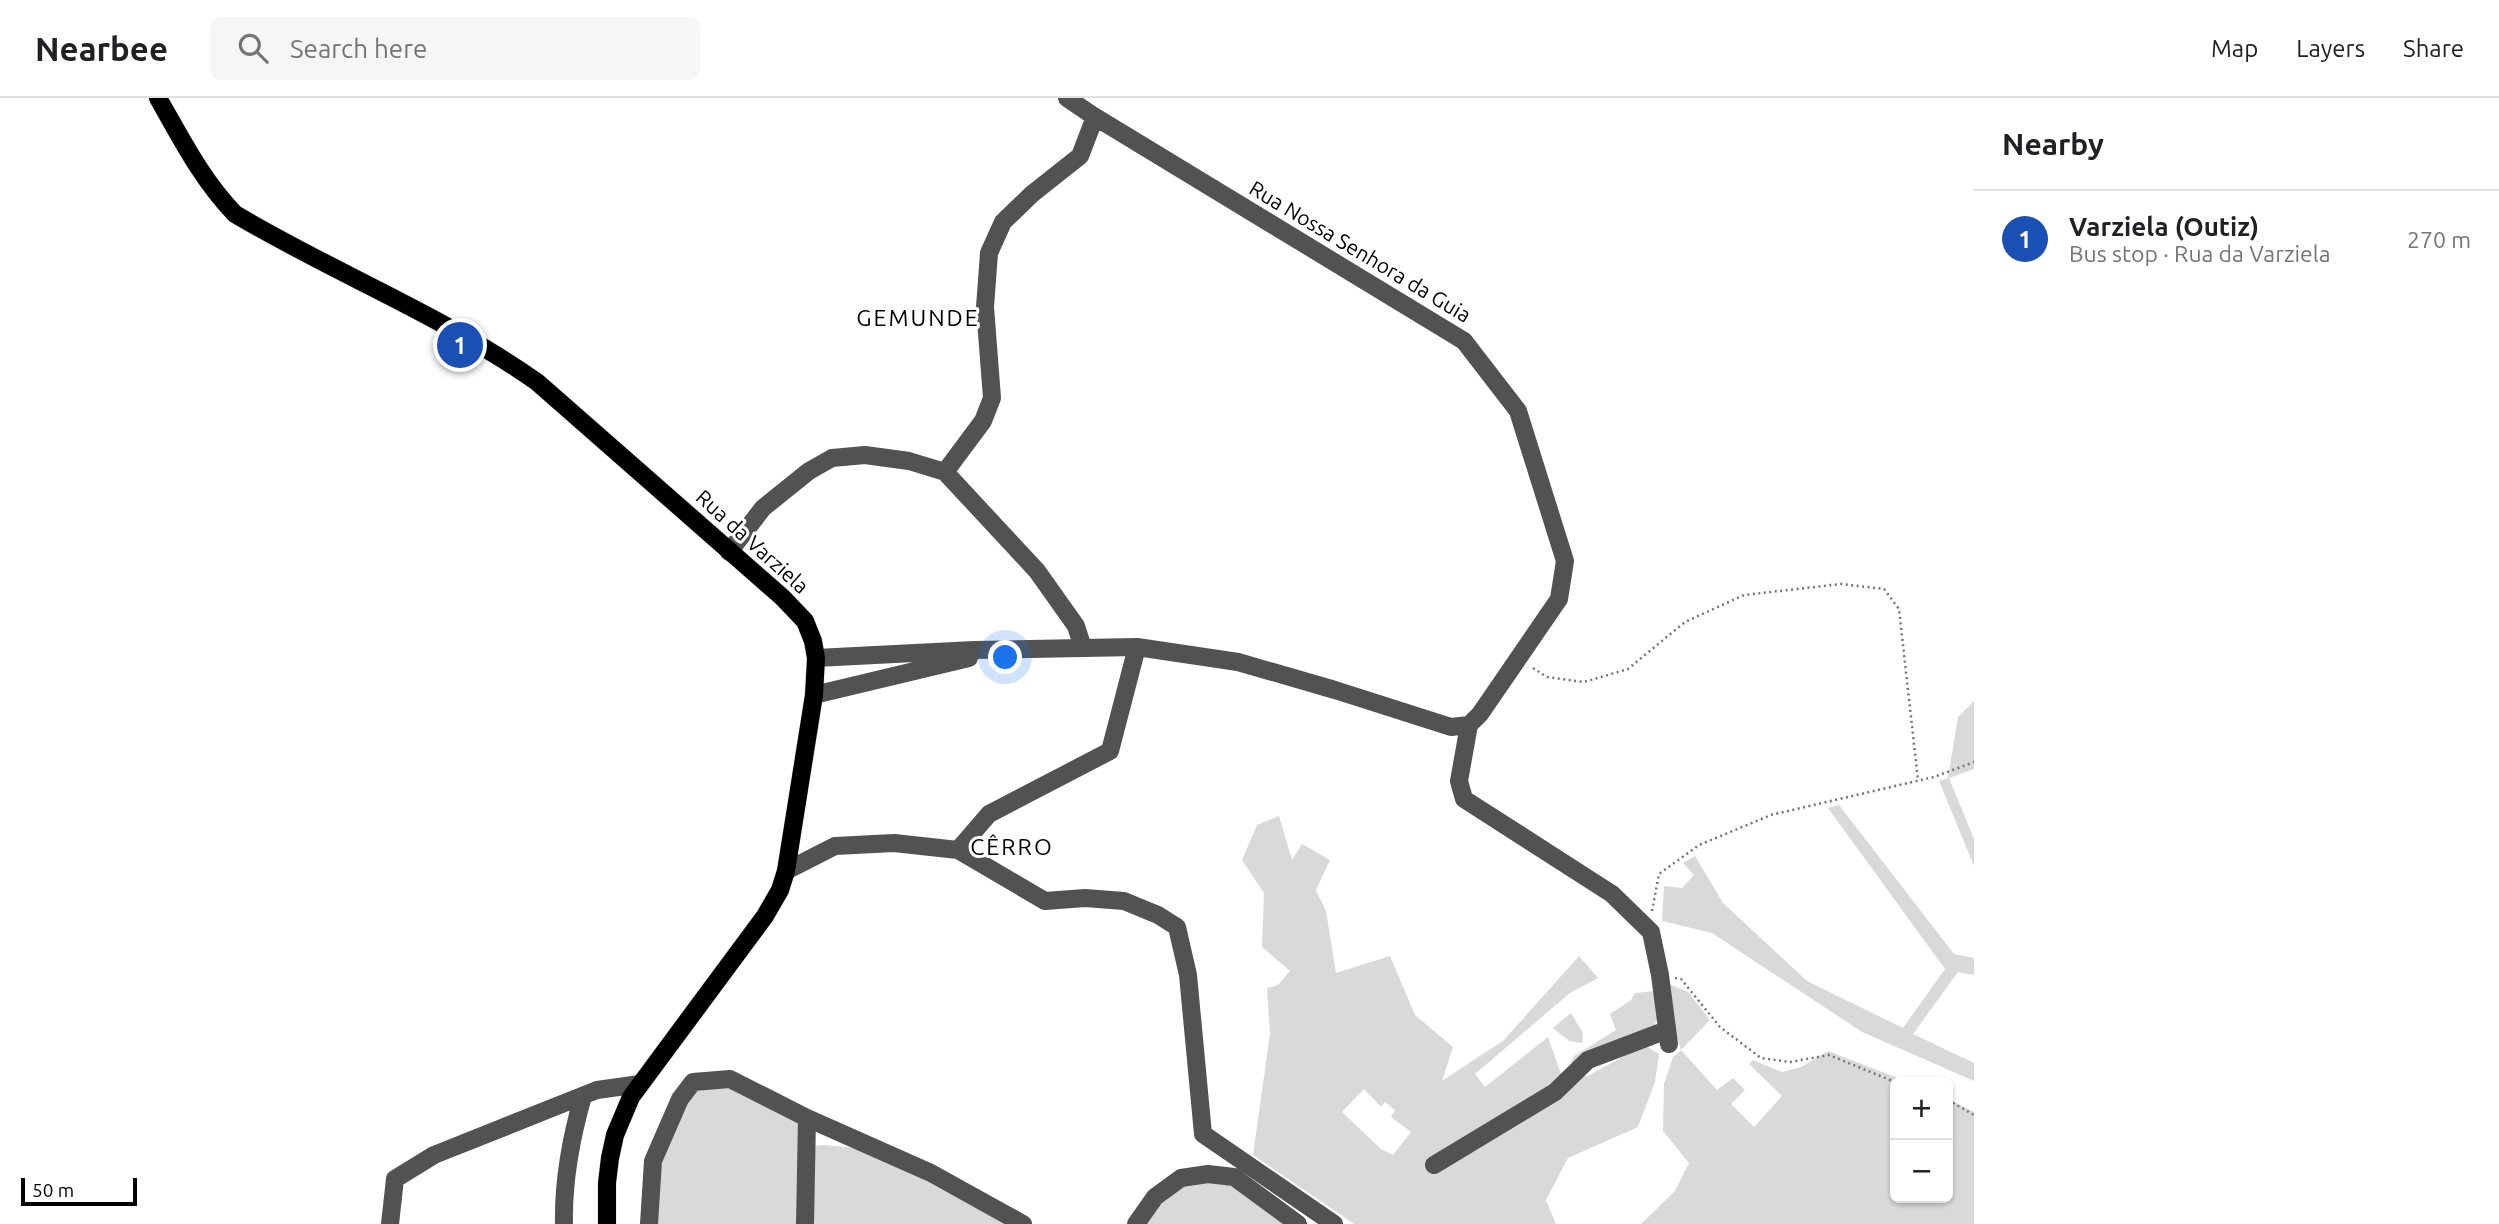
<!DOCTYPE html>
<html lang="en">
<head>
<meta charset="utf-8">
<style>
	body { margin:0; font-family:Ubuntu,sans-serif; background:#f6f6f6; color:#202124 }
	.controls { position:absolute; right:21px; bottom:21px; display:grid; overflow:hidden; border-radius:10px; box-shadow:0 2px 5px #0004 }
	.controls button { width:63px; height:63px; display:grid; place-items:center; padding:0; border:0; border-bottom:2px solid #e0e0e0; background:#fff; color:#202124; font:35px sans-serif }
	.scale { position:absolute; left:21px; bottom:18px; width:116px; box-sizing:border-box; padding-left:7px; border:4px solid #000; border-top:0; font-size:19px; line-height:24px; white-space:nowrap; color:#000; -webkit-text-stroke:5px #fff; paint-order:stroke }
	.you { position:absolute; left:1006px; top:560px; width:24px; height:24px; margin:-18px; border:5px solid #fff; border-radius:50%; background:#1a73e8; box-shadow:0 0 0 10px #1a73e833 }
	.badge { display:grid; place-items:center; width:46px; height:46px; border-radius:50%; background:#000; color:#fff; font-size:23px; font-weight:700 }
	.pin { position:absolute; translate:-50% -50%; border:4px solid #fff; box-shadow:0 2px 7px #0006 }
	.list { margin:0; padding:0; list-style:none }
	h2 { display:flex; justify-content:space-between; align-items:center; height:91px; margin:0; padding:0 28px; font-size:30px }
	h2 small { font-size:23px; font-weight:400; color:#757577 }
	.list li { display:grid; grid-template-columns:46px 1fr auto; gap:21px; align-items:center; box-sizing:border-box; height:98px; padding:0 28px; border-top:2px solid #e0e0e0 }
	.list b { display:block; font-size:26px; white-space:nowrap }
	.list p { margin:0; font-size:23px; white-space:nowrap; color:#757577 }
	.list em { font-size:23px; font-style:normal; color:#757577 }
	.icon { flex:none; width:38px; height:38px; fill:none; stroke:currentColor; stroke-width:2; stroke-linecap:round; stroke-linejoin:round }
	.map { position:relative; flex:none; width:1974px; height:1126px; overflow:hidden }
	header { display:flex; align-items:center; gap:42px; box-sizing:border-box; height:98px; padding:0 35px; background:#fff; border-bottom:2px solid #e0e0e0 }
	header strong { font-size:33px }
	nav { display:flex; gap:38px; margin-inline-start:auto; font-size:24px }
	.search { width:490px; height:63px; background:#f6f6f6; display:flex; align-items:center; gap:18px; box-sizing:border-box; padding:0 24px; border-radius:10px; color:#757577; font-size:26px }
	main { display:flex }
	aside { flex:1; background:#fff }
	.map>svg:first-child { display:block }
</style>
</head>
<body>
<header>
<strong>Nearbee</strong>
<div class="search"><svg class="icon" aria-label="search" viewBox="0 0 24 24"><circle cx="10" cy="10" r="6"/><path d="M15 15l6 6"/></svg>Search here</div>
<nav><a>Map</a><a>Layers</a><a>Share</a></nav>
</header>
<main>
<div class="map">
<svg width="1974" height="1126" viewBox="0 0 1974 1126">
	<rect width="100%" height="100%" fill="#fff"/>
	<path fill="#d9d9d9" fill-rule="evenodd" d="M1974 603V671L1949 680 1974 741V768L1939 683 1948 680 1958 619Z
		M1839 707 1954 856 1974 860V877L1958 874 1913 936 1974 965V983L1862 934 1712 835 1662 823 1664 788 1682 790 1694 777 1683 765 1695 758 1723 805 1807 883 1903 930 1945 871 1828 710Z
		M1279 718 1292 762 1302 746 1330 762 1316 792 1326 813 1336 875 1390 858 1415 917 1453 949 1442 983 1504 942 1579 858 1598 880 1570 895 1475 976 1485 989 1548 939 1562 979 1588 978 1644 947 1659 956 1655 984 1638 1029 1568 1060 1546 1102 1556 1126H1354L1253 1057 1270 936 1267 890 1278 887 1290 873 1262 849 1264 795 1242 762 1257 727ZM1364 991 1381 1009 1385 1004 1395 1012 1391 1019 1411 1034 1393 1057 1381 1051 1342 1014Z
		M1669 886 1688 894 1710 922 1681 952 1717 992 1733 980 1745 992 1731 1006 1754 1029 1782 998 1749 966 1753 962 1782 974 1801 969 1828 953 1908 984H1895V1100H1948V1001L1974 1014V1126H1641L1675 1093 1689 1065 1663 1033 1664 986 1673 959 1681 952 1675 932Z
		M1654 893 1660 914 1651 936 1618 945 1570 966 1574 958 1616 932 1610 916 1631 902 1635 895Z
		M1571 915 1583 935 1582 945 1569 943 1553 930Z
		M723 985 801 1022 803 1126H650L654 1083 694 989Z
		M825 1047 857 1050 884 1056 1018 1126H807L810 1048Z
		M1210 1083 1235 1086 1293 1126H1140L1151 1110 1185 1085Z"/>
	<g fill="none" stroke-linecap="round" stroke-linejoin="round">
		<g stroke="#dbdbdb" stroke-width="19">
			<path id="major" d="M158 0C181 40 202 82 235 116 334 175 442 217 537 284L782 499 805 523 813 543 816 560 814 597 786 773 780 792 765 818 631 999 615 1037 610 1060 607 1085V1126"/>
		</g>
		<path stroke="#747474" stroke-width="2.5" stroke-dasharray="2 3.5" stroke-linecap="butt" d="M1533 570 1547 579 1584 584 1628 571 1685 524 1744 497 1841 486 1884 491 1899 511 1918 682
			M1652 813 1659 776 1699 747 1771 717 1934 679 1974 664
			M1675 880 1681 881 1720 929 1761 960 1790 964 1829 957 1895 984
			M1948 1002 1974 1017"/>
		<path stroke="#525252" stroke-width="18" d="M945 374 983 323 992 300 985 209 989 155 1003 124 1032 96 1080 58 1095 19
			M729 454 763 410 809 373 832 360 865 357 909 363 945 374 1037 473 1076 528 1083 550
			M816 560 974 552 1137 549 1238 564 1335 592 1451 629 1469 627 1480 616 1559 501 1565 463 1518 313 1464 243 1092 17 1067 0
			M814 597 969 560
			M1469 627 1459 683 1464 701 1612 796 1651 834 1660 877 1669 946
			M958 752 989 716 1110 653 1137 549
			M786 773 835 748 894 745 958 752 1045 803 1085 800 1124 803 1158 817 1177 829 1188 877 1203 1036 1334 1126
			M1434 1067 1555 994 1588 962 1667 932
			M390 1126 395 1081 434 1057 597 992 640 986
			M564 1126C563 1082 571 1040 583 998
			M649 1126 653 1063 680 1001 693 984 730 981 807 1020 931 1075 1023 1126
			M805 1126 807 1020
			M1136 1126 1155 1099 1181 1080 1208 1076 1234 1079 1298 1126"/>
		<use href="#major" stroke="#000" stroke-width="18"/>
	</g>
	<g text-anchor="middle" stroke-width="6" stroke-linejoin="round" paint-order="stroke">
		<g font-size="21" fill="#000" stroke="#fff">
			<text transform="translate(1360 154) rotate(31)" y="7">Rua Nossa Senhora da Guia</text>
			<text transform="translate(752 444) rotate(42)" y="7">Rua da Varziela</text>
		</g>
		<g font-size="23" letter-spacing="2" fill="#000" stroke="#fff">
			<text x="918" y="228">GEMUNDE</text>
			<text x="1012" y="757">CÊRRO</text>
		</g>
	</g>
</svg>
<div class="controls">
<button>+</button>
<button>−</button>
</div>
<div class="scale">50 m</div>
<div class="you"></div>
<div class="pin badge" style="left:460px;top:247px;background:#1a4fb4">1</div>
</div>
<aside>
<h2>Nearby<small></small></h2>
<ul class="list">
<li><span class="badge" style="background:#1a4fb4">1</span><div><b>Varziela (Outiz)</b><p>Bus stop · Rua da Varziela</p></div><em>270 m</em></li>
</ul>
</aside>
</main>
</body>
</html>
